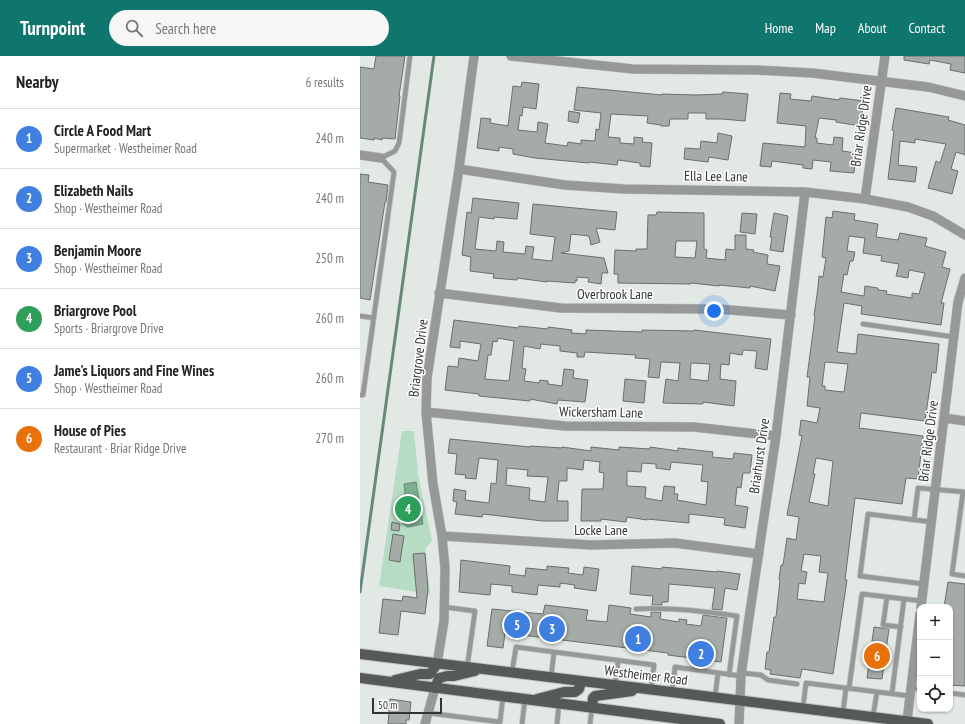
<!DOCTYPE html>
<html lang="en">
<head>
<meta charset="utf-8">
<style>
	body { margin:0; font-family:"PT Sans Narrow",sans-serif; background:#f6f6f6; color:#222 }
	.controls { position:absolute; right:12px; bottom:12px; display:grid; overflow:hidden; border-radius:8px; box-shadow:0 1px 3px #0004 }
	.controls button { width:36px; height:36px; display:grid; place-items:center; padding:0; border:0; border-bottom:1px solid #e0e0e0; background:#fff; color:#222; font:20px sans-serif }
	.scale { position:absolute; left:12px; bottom:10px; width:70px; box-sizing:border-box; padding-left:4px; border:2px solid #323533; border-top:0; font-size:11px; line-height:14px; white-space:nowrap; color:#323533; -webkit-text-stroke:3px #fff; paint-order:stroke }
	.you { position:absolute; left:354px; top:255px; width:14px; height:14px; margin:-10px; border:3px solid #fff; border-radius:50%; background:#1a73e8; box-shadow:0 0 0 6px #1a73e833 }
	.badge { display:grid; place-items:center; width:26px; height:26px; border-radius:50%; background:#0f766e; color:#fff; font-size:13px; font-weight:700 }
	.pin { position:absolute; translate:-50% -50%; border:2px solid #fff; box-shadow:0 1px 4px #0006 }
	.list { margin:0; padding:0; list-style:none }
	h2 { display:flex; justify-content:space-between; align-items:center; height:52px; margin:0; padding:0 16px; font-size:17px }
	h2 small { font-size:13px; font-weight:400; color:#767676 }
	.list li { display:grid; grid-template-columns:26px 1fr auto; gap:12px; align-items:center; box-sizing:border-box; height:60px; padding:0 16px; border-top:1px solid #e0e0e0 }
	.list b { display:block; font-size:15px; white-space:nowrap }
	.list p { margin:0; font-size:13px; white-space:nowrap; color:#767676 }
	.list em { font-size:13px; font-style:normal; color:#767676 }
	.icon { flex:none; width:22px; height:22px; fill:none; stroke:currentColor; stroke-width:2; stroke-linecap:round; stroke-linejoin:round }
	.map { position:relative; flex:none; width:605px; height:668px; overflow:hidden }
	header { display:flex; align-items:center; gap:24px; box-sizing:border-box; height:56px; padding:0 20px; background:#0f766e; color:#fff }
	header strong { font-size:19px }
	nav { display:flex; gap:22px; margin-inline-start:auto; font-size:14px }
	.search { width:280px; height:36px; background:#f6f6f6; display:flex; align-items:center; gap:10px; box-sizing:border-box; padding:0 14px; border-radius:22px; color:#767676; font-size:15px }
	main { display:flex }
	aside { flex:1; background:#fff }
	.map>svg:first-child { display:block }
</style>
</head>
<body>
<header>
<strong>Turnpoint</strong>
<div class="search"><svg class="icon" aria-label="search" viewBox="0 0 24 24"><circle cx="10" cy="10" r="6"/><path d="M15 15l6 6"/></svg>Search here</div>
<nav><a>Home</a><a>Map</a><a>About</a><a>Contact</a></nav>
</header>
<main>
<aside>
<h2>Nearby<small>6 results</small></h2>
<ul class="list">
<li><span class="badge" style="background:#3f7fe0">1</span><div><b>Circle A Food Mart</b><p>Supermarket · Westheimer Road</p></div><em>240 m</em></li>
<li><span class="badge" style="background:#3f7fe0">2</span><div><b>Elizabeth Nails</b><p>Shop · Westheimer Road</p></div><em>240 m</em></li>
<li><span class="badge" style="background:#3f7fe0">3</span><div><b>Benjamin Moore</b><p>Shop · Westheimer Road</p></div><em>250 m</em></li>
<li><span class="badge" style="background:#2e9e5b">4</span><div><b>Briargrove Pool</b><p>Sports · Briargrove Drive</p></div><em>260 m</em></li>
<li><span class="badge" style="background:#3f7fe0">5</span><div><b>Jame's Liquors and Fine Wines</b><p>Shop · Westheimer Road</p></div><em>260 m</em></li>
<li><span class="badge" style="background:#e8710a">6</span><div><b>House of Pies</b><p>Restaurant · Briar Ridge Drive</p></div><em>270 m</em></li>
</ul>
</aside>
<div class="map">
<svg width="605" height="668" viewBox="0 0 605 668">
	<rect width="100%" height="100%" fill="#e2e8e4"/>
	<path fill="#b6dcc6" d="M42 375H54L58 418 72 485 65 493 70 538 19 530Z"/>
	<path fill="#7eae92" stroke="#678a76" d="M56 426 63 468 48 471 43 468 40 462 45 436 44 428Z"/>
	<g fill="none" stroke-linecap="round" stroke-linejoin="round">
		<path stroke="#678a76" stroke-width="3" d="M0 536 74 0"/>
	</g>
	<path fill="#a5aba7" stroke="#696f6c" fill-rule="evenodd" d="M16 0H45L39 40H40L35 83 22 82V84L14 82V84L0 82V11L14 13Z
		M544 0H605V17L590 14 591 8 570 4 569 8 544 4Z
		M162 26 179 28 176 53 163 51 162 60 160 59 158 74 177 76 178 66 188 68 185 87 207 90 208 86 221 88V84L235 85 236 73 239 74 241 57 214 54 217 31 302 39V38L336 39 362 38 363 36 388 38 385 65 362 63H346V57H328V63H310L309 70H301V69L287 67 288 60 251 58 248 81 260 82V87L274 88V81L283 82 282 86 292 87 290 111 280 110V107L258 104 257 109 229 106V107L175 102 153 98V93L139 91V95L117 92 121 62 131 63 130 67 148 70 153 30 161 31Z
		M420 37 431 38 430 43 451 45 452 40 479 44 480 42 504 45 500 70 476 66V64L459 62 455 82H457V87L473 89 474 81 483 82 482 95 496 97 494 117 470 115 471 106 453 104 452 113 443 112V109L412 105 411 111 400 110 403 87 445 91 446 70 417 67Z
		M536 52 589 61 588 64 605 69V99L596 96 591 113 598 115 592 138 568 132 576 105 580 107 586 88 555 83V87L540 85 538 109 557 111 555 126 528 123 534 75 532 74Z
		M209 55 220 57 218 67 208 65Z
		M358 77 372 80 368 104 349 101 348 106 324 103 325 92 340 93 341 85 357 87Z
		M0 118 9 119 8 126 28 129 26 146H25L10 244 0 242Z
		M113 142 159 147 157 163 134 161V163L119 161 115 193 136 195 137 185 144 186 143 196 165 198 166 190 174 191 172 203 192 205 195 181 170 178 173 148 257 156 255 174 236 172 240 186 231 189 229 180 211 178 209 195 201 197 244 202 248 217H242L241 228 228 226 229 222 217 221V225H215V227L187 225V226L157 222V224L133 222 134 218 110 215 111 201 102 199 107 156 111 157Z
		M473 155 495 158 494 164 518 168 516 181 538 184 540 177 567 182 565 190 586 196 582 211 590 213 581 247H584L581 269 501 258 502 250 484 247 477 296 496 298 498 278 579 288 576 317 572 316 565 365 501 357 499 372 563 380 558 423 546 422 542 448 495 442 485 524H487L473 618 442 613 440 622 410 618 411 614 405 613 407 596H409L414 561H416L420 524 419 523 421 509H423L427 482 436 484 439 461 427 459 442 380 439 379 441 364 457 367 460 352 447 350 450 321H447L455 261 454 260 458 231 459 220 463 221 466 202 462 201 466 161 472 162ZM489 180 505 182 503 197 522 200 521 205 539 208 536 220 548 222 549 214 565 217 559 238 552 237V242L526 238 527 235 518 234V232L505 230 504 240 481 236 484 218 487 219 490 205H493L495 196 487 195ZM465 306 488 308 484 336 465 334V330H462ZM456 402 473 405 468 450 449 446 455 418H453ZM444 498 461 500 459 516 468 517 464 546 437 543 439 527 445 528 447 516 441 515Z
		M297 156 344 157V193L347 194 346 202 365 204 366 193 375 194V179H386V193L394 194 393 196 408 199 407 208 420 210 415 235 390 230V232L359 229V230L331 227V228L258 227V218H254L255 194 276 195V193H287L288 159H296ZM316 185H337L335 202 315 201Z
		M382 157 397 158 395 178 380 176Z
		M414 157 428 160 423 196 410 194 412 181H410Z
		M94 264 158 272 159 270 188 273V271L212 274 211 277 226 278V274L282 276V274L334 275V274L411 283 407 314 395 312 397 295 383 294 382 299 370 297 369 309 361 308 360 323 376 325 374 350 343 346V348L303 347 306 323 318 325 320 307 301 306 299 322 288 321 290 303 275 302 276 299 225 296 224 301H217V297L200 295V290L181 288 180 293 164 290 162 312 166 313 164 325 179 327 180 324 188 325V328L202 330 204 313 214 314 213 322 228 324 225 346 198 344 197 348 170 343V345L119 340V338L85 334 88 310 98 311 99 302 118 305 121 288 100 285V292L90 291ZM138 282 154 285 149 325 125 323 128 299H131L133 285 137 286ZM331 307 350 308 348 325 330 323Z
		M265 323 286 325 284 347 263 345Z
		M90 383 170 391V390L202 392V391L231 395V391L259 394V391L290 393V391L318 395V392L353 396 352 401 373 403 374 397 392 399 390 417H383L381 432 377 431 375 449 388 451 385 472 364 469 365 462 329 458V467L287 463V464L267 461 266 466 241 463V465H221L222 433H243L244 417 239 416 240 406 224 404 223 414 207 412V425H199L197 445H208V465H183L123 458 122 461 95 458 97 446 93 445 94 433 106 435 105 444 129 447 131 427 136 428 138 404 119 402 116 423 105 422 106 419 95 418 97 398 88 397ZM311 406 343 409 341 425 348 426 346 449 317 444 318 438H314L315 431 304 430 302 445 285 442 286 431 267 430V415L281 416 282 407 296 408V412L310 414ZM147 412 168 414 167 420 188 421 185 446 169 444 170 432 146 429Z
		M32 466 40 468 39 475 31 474Z
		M33 478 44 480 40 506 29 504Z
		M65 497 68 533 65 558 41 555 38 579 19 577 23 543 42 545 43 540 57 542 53 498Z
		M101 504 150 510 149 518 165 520 166 512 187 514V510L209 512 208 517 223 519 224 511 239 513 236 535 214 532 215 529 200 527V531L178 529 177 539 152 536V530L131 528 130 539 99 536Z
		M272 510 302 513V511L357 516V515L380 518 377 534 365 532 362 554 352 553 355 532 309 528 308 546H302V549H292L293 540 270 538Z
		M588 526 605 528V630L590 629V551H584Z
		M185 549 228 554 226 564 247 566 249 549 271 552 270 558 291 561V556H301L300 563 319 566V563L327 564 326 568 341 570 343 559 367 562 361 606 308 599V597L145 577 143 592 127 590 132 553 183 558Z
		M514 571 529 573 522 623 507 622Z
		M30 643 51 646 49 664H46V668H28Z"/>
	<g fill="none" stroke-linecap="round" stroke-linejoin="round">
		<g stroke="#bfc4c1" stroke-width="6">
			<path id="lane" d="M0 260 14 262
				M503 268 594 281
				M0 339H3L34 116 21 102 35 95 39 87 50 0
				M603 436 592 518 605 520
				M554 464 558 432 605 436
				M564 528 500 520 508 458 572 466
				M527 541 523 569 541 571
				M84 551 115 555 107 612
				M276 553C310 551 343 555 377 560L369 619
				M152 616 156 591 294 609 291 634
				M382 617 401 619 408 624 437 628
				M191 622 194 596
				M255 630 258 604
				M489 632 502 538 562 545
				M551 632 560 633
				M312 636 315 611 381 620
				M532 637 544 543
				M590 637 605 639
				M355 641 358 617
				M443 651 446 627 550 640
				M483 656 486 632
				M69 657 140 666 143 641
				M513 660 517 636
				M162 668 165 643
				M197 668 199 648
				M230 668 232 651"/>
		</g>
		<g stroke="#bfc4c1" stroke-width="10">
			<path id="street" d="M151 0 273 13 396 14 452 17 568 31 605 40
				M0 99 21 102
				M99 113 205 129 264 133 445 136 505 143 548 151 573 160 605 179
				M505 143 525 0
				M79 237 201 252 358 253 431 259
				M66 356 205 370 334 371 416 380
				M585 362 605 365
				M82 480 231 489 315 487 399 498
				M561 551 598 246 605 222
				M77 608 84 565 85 512 82 480 73 428 66 356 67 322 99 113 114 0
				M547 665 560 558
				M65 668 75 632
				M379 668 381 620 388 569 416 380 445 136"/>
		</g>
		<g stroke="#bfc4c1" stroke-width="12">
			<path id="primary" d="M0 598C189 622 379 643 568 668
				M0 622 360 668
				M35 624 60 618H70L77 608
				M75 632 79 622 87 620H94L115 615
				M177 643 204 636H215L219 633 221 626
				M232 651 233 642 235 640 272 635"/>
		</g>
		<use href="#lane" stroke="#969997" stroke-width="4.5"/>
		<use href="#street" stroke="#969997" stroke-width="9"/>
		<use href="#primary" stroke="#555a57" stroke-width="10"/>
	</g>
	<g text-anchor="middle" stroke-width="3" stroke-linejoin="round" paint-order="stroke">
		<g font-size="14" fill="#323533" stroke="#fff">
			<text transform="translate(501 70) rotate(-82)" y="5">Briar Ridge Drive</text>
			<text transform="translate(356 120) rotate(1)" y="5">Ella Lee Lane</text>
			<text x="255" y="243">Overbrook Lane</text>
			<text transform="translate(58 302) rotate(-83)" y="5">Briargrove Drive</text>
			<text transform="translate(241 356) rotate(1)" y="5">Wickersham Lane</text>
			<text transform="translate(568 385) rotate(-83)" y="5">Briar Ridge Drive</text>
			<text transform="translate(399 400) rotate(-82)" y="5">Briarhurst Drive</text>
			<text x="241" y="479">Locke Lane</text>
			<text transform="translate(286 619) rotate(7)" y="5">Westheimer Road</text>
		</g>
	</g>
</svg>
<div class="controls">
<button>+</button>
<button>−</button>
<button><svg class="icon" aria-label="locate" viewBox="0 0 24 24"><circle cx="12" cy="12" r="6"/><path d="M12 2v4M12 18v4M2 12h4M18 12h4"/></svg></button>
</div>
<div class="scale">50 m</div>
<div class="you"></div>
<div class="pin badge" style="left:278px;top:583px;background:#3f7fe0">1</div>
<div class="pin badge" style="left:341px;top:598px;background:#3f7fe0">2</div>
<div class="pin badge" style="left:192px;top:573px;background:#3f7fe0">3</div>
<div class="pin badge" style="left:48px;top:453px;background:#2e9e5b">4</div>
<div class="pin badge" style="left:157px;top:569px;background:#3f7fe0">5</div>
<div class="pin badge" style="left:517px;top:600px;background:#e8710a">6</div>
</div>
</main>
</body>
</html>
